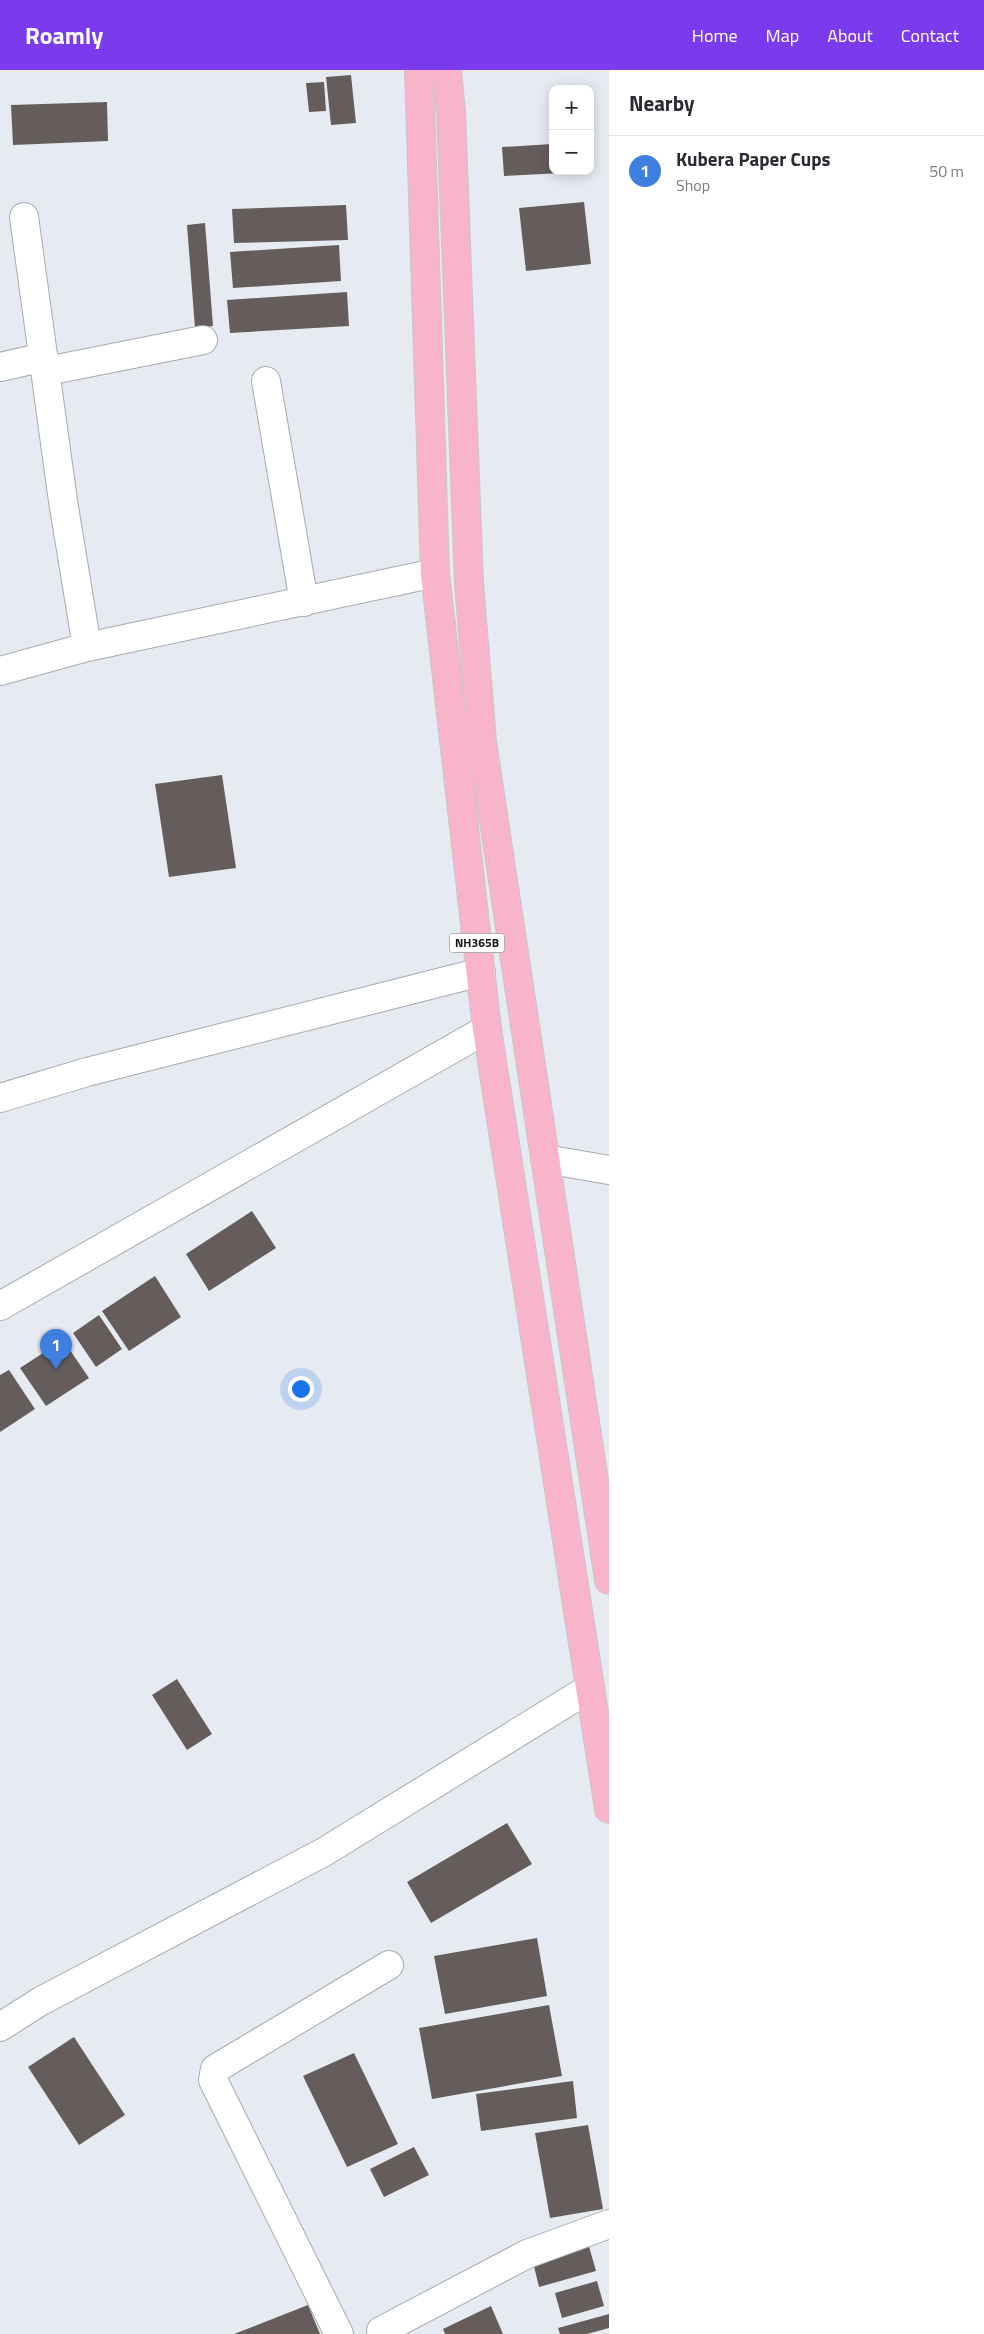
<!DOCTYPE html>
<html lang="en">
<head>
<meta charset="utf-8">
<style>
	body { margin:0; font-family:"Titillium Web",sans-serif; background:#f7f7f7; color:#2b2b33 }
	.controls { position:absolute; right:15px; top:15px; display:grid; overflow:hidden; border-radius:10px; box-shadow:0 2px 12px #0003 }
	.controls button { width:45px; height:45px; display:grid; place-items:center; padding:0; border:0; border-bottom:1px solid #e1e1e2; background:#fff; color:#2b2b33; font:25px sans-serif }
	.you { position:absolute; left:300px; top:1318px; width:18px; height:18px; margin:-12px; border:4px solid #fff; border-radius:50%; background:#1a73e8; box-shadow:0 0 0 8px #1a73e833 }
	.badge { display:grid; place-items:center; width:32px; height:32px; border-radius:50%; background:#7c3aed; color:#fff; font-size:16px; font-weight:700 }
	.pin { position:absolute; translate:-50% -41px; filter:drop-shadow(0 1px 2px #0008) }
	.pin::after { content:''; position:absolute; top:26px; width:18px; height:15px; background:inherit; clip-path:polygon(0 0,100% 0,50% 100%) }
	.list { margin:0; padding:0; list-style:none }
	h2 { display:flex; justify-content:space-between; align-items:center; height:65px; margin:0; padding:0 20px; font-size:21px }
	h2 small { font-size:16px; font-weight:400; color:#7c7c81 }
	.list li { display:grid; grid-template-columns:32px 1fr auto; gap:15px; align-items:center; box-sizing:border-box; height:70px; padding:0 20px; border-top:1px solid #e1e1e2 }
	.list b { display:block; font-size:19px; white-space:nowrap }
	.list p { margin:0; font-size:16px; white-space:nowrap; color:#7c7c81 }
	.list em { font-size:16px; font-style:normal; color:#7c7c81 }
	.map { position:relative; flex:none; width:609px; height:2264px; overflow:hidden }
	header { display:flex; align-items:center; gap:30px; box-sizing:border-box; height:70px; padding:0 25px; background:#7c3aed; color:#fff }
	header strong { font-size:24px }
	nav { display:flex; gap:28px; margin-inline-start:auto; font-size:18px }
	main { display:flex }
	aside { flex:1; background:#fff }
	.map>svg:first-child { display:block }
</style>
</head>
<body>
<header>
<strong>Roamly</strong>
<nav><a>Home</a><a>Map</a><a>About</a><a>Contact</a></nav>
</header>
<main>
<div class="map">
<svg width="609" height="2264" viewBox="0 0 609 2264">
	<rect width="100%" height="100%" fill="#e6eaf1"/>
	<path fill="#655d5b" d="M351 5 356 53 331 55 326 7Z
		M324 12 326 41 309 42 306 13Z
		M107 32 108 71 13 75 11 35Z
		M553 74V101L563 103 504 106 502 77Z
		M584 132 591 194 526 201 519 138Z
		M346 135 348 170 234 173 232 139Z
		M205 153 213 256 195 258 187 155Z
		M339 175 341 211 233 218 230 182Z
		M347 222 349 256 230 263 227 230Z
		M222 705 236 798 169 807 155 714Z
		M252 1141 276 1178 209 1221 186 1184Z
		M155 1206 181 1247 129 1281 102 1241Z
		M99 1245 122 1279 96 1297 73 1263Z
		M63 1270 89 1308 46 1336 20 1298Z
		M9 1300 35 1339 0 1362V1305Z
		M177 1609 212 1664 187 1680 152 1625Z
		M507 1753 532 1794 431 1853 407 1812Z
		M537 1868 547 1926 445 1944 434 1886Z
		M549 1935 562 2006 432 2029 419 1958Z
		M74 1967 125 2045 79 2075 28 1997Z
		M354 1983 398 2074 347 2097 303 2006Z
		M573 2011 577 2048 481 2061 476 2024Z
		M588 2055 603 2139 550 2148 535 2063Z
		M414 2077 429 2105 384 2127 370 2099Z
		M588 2173 596 2201 539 2217 532 2188Z
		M597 2211 604 2236 562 2248 555 2223Z
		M308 2235 320 2264H234Z
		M491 2236 503 2264H445L443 2259Z
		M609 2244V2258L587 2264H560L558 2258Z"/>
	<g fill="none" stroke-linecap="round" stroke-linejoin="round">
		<g stroke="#a6aab0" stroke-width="30">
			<path id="street" d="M24 147 63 431 87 577
				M0 297 44 287
				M47 301 203 270
				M266 311 304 532
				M0 601 87 577 435 503
				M0 1028 87 1002 481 902
				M545 1089 609 1100
				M0 1236 487 959
				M0 1957 41 1931 324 1782 590 1618
				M339 2264 213 2010 215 1999 389 1895
				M382 2264 381 2261 527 2184 609 2154"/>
		</g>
		<g stroke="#c7c7c8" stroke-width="30">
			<path id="highway" d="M419 0 435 503 487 959 609 1739
				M447 0 451 42 469 513 482 672 609 1510"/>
		</g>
		<use href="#street" stroke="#fff" stroke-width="28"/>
		<use href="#highway" stroke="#f7b4cb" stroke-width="28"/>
	</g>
	<g text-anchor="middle" stroke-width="5" stroke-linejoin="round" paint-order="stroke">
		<rect fill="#fff" stroke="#5c5d5f" stroke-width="1" x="449.5" y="863.5" width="55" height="19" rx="4"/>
		<g font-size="12" font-weight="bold" fill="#16171a">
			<text x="477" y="877">NH365B</text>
		</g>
	</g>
</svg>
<div class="controls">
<button>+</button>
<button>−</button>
</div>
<div class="you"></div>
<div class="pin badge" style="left:56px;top:1300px;background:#3f7fe0">1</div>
</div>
<aside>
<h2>Nearby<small></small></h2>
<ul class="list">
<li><span class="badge" style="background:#3f7fe0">1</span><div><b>Kubera Paper Cups</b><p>Shop</p></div><em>50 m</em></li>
</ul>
</aside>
</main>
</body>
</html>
